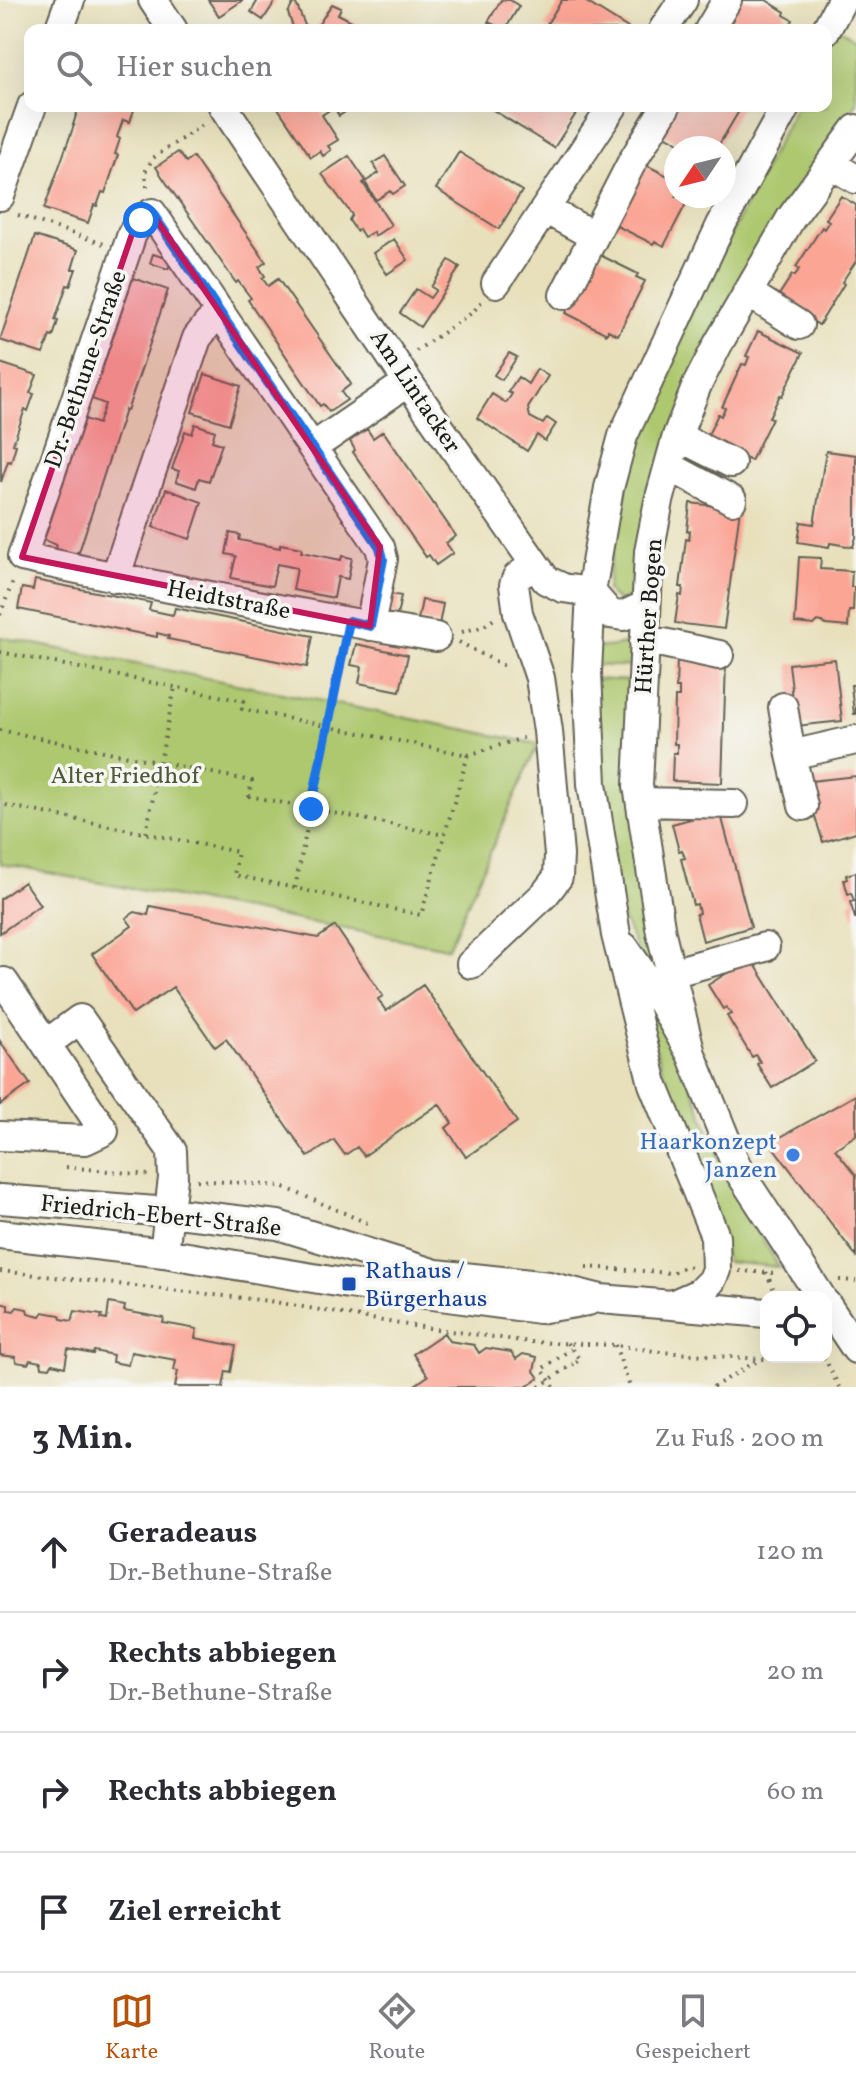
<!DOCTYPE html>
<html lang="de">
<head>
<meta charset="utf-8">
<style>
	body { margin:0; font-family:Vollkorn,serif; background:#f7f7f7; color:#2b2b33 }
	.controls { position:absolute; right:24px; bottom:24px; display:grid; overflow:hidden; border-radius:16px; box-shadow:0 8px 32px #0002 }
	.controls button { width:72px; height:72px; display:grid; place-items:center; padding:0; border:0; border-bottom:2px solid #e1e1e2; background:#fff; color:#2b2b33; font:40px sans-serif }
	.compass { position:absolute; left:664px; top:136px; width:72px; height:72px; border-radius:50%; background:#fff; box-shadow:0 8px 32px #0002; rotate:235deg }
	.stop { position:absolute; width:24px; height:24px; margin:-18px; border:6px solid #1a73e8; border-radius:50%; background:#fff }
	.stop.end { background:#1a73e8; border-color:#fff; box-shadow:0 2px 8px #0008 }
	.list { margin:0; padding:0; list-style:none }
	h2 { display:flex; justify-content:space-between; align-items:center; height:104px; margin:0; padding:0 32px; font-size:34px }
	h2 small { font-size:26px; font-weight:400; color:#7c7c81 }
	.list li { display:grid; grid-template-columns:52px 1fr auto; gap:24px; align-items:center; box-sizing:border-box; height:120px; padding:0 32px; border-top:2px solid #e1e1e2 }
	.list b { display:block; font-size:30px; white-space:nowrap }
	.list p { margin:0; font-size:26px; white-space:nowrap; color:#7c7c81 }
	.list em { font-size:26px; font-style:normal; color:#7c7c81 }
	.icon { flex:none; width:44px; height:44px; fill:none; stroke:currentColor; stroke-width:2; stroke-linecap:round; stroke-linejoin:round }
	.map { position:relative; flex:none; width:856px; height:1387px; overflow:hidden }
	.search { position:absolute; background:#fff; box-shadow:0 8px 32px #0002; left:24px; right:24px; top:24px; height:88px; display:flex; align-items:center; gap:20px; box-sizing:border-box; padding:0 28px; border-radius:16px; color:#7c7c81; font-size:30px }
	.sheet { height:584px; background:#fff }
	nav { display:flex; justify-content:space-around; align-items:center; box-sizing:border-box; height:112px; border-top:2px solid #e1e1e2; background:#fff; font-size:22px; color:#7c7c81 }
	nav a { display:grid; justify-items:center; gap:4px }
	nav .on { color:#b45309 }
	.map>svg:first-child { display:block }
</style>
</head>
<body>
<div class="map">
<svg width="856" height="1387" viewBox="0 0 856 1387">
	<rect width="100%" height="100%" fill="#f6f6f2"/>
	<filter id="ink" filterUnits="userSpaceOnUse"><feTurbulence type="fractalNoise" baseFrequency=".0125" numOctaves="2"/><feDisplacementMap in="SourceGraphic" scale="16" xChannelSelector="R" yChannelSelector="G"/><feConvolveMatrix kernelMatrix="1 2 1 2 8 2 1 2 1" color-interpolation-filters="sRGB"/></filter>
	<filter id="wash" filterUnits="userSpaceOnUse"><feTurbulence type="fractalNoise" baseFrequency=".006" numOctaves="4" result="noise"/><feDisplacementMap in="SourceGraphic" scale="32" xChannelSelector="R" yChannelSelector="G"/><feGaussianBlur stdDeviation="1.8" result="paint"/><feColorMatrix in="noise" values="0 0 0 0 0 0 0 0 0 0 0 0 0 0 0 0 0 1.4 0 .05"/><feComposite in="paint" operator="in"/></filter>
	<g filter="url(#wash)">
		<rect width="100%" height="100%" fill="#e8e0bb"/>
		<path fill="#adc86e" stroke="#647245" stroke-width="2" d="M835 26 856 38V103L742 287 634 596C619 603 619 604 607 591L610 565 633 459 660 374 796 106H826V43Z
			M0 637 538 744 448 948 0 864Z
			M636 640 635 667 594 665 596 648 616 646Z
			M593 679 634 681 667 983 644 965 618 908Z
			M634 984 671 1031 715 1147 734 1191 779 1267 727 1262Z"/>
		<g id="blocks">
			<path fill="#fba595" d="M208 0H243L219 16Z
				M258 0H276L263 20 251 12Z
				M501 0H510L519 6 505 30 488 22Z
				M562 0H583L631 30H550L545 27Z
				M738 0H766L785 12 784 15 793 20 787 30H720Z
				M294 2 297 6 307 30H294L288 13Z
				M332 4 341 8 338 14 369 30H315Z
				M79 106H132L131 109 134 110 130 122 123 120 117 137 120 139 115 154 118 155 105 193 102 192 97 206 94 205 88 223 44 209 74 125H73Z
				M280 106H354L339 116 334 107 322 115 338 140 328 146 331 150 323 156 320 151 311 157 278 108Z
				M496 106H568L577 112 554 148 493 110Z
				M675 106H742L717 148H688L660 132Z
				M178 152 186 162 193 157 266 262 259 267 265 276 262 278 268 286 278 279 351 384 341 392 347 400 329 412 323 404 320 406 248 300 251 298 238 281 236 283 163 178 156 167Z
				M459 152 522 191 499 229 436 189Z
				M349 156 366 181 363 183 391 225 375 236 373 232 364 237 359 229 356 231 349 220 352 215 322 174Z
				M385 156 405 186 393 194 390 191 376 200 365 182 379 173 373 164Z
				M642 163 676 180V196H690L664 246 655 241 653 244 611 223Z
				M841 196 856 205V261L842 282 844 284 819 325 777 298 792 275 795 276 799 269 796 267 822 227 824 229 829 221 826 219Z
				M35 236 78 250 72 269H76L70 286 67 285 55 320 58 321 53 337 50 336 43 354 0 340Z
				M394 239 408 260 387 274 373 253Z
				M596 253 638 274 636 277 645 281 618 335 608 330 607 334 566 313Z
				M153 254 172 260 168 269 150 263Z
				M449 260 460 267 420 327 400 313 416 289 430 298 436 290 431 287Z
				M133 278 168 290 127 411 125 410 79 552H77L74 562 54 555 57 545 44 540 85 419 98 424 105 404 92 399Z
				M758 331 803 353 782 396 780 395 769 417 772 418 751 461 706 439 718 414 721 416 725 408 722 407 742 364 746 365 749 357 746 356Z
				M509 353 517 357 502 380 494 375Z
				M0 363 37 375 30 393 34 394 28 411 25 409 13 444 16 445 11 462 8 461 1 482Z
				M537 369 548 376 528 408 530 417 543 424 547 418 556 424 545 441 537 435 527 451 477 418 492 394 506 403 512 394 508 392 518 377 528 384Z
				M205 374 241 386 229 424 192 412Z
				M195 424 215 431 212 441 222 444 209 481 199 478 196 488 176 481 179 471 172 469 185 431 192 434Z
				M367 429 373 438 383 431 456 536 446 543 453 553 436 565 429 555 426 557 353 452 355 450 350 441Z
				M826 451 856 455V537L853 547 830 543 829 547 798 542 801 522 814 524Z
				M166 489 202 502 190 539 153 527Z
				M690 503 740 509 724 629 675 623 679 595 682 596 683 587H680L686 539 689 540 690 531H687Z
				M230 533 240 535 239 540 280 548V544L302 548 301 552 341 560 342 556 352 558 348 579 338 577 334 598 293 590 297 568 277 564 272 586 231 578 236 556 226 554Z
				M799 557 821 558 820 569 852 571 851 587H854L853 611H849L848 627 826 625 822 622 818 621 814 625 795 623Z
				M35 580 151 603 149 610 173 615 175 608 313 636 307 667 168 639 169 636 157 633V637L18 609 22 588 33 590Z
				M391 594 401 596 397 616 387 614Z
				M422 600 443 604 439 625 418 620Z
				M356 644 408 655 400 691 359 683 362 667 351 665Z
				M835 659 842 721 796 726 792 701 791 690 792 689 789 664Z
				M677 660 726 662 722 783 672 781 673 753H677V744H674L675 697H679V688H676Z
				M851 685H856V714H854Z
				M856 776V832L823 842 812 807 811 781Z
				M720 811 751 927 703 941 696 914 699 913 697 904 693 905 681 859 685 858 682 850 679 851 672 824Z
				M856 872V918H855L850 902 854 901 851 893 848 894 844 880 847 879 846 875Z
				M24 882 40 905 0 933V899Z
				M150 906 318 938 335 926 383 996 378 999 386 1011 423 985 517 1122 466 1157 446 1128 452 1123 439 1104 364 1156 357 1147 345 1155 334 1140 308 1157 226 1039 215 1047 173 987 133 1014 92 954 132 926 126 918 135 912 148 915Z
				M751 958 815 1061 772 1088 757 1064 760 1062 756 1055 752 1057 727 1016 731 1014 726 1007 723 1009 708 985Z
				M0 1041 30 1084 0 1105Z
				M856 1095V1135L835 1149 856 1175V1256L770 1143Z
				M0 1303 8 1305V1310L14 1311 17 1307 27 1309 28 1313 40 1316 43 1312 60 1315 61 1319 72 1321 75 1311 102 1315 101 1319 107 1320 109 1303 125 1306 124 1311 164 1318 163 1323 197 1329 195 1338 236 1346 231 1372 226 1371 223 1387H175L178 1371 174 1370 176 1360 131 1352 128 1365 112 1362 113 1355 94 1351 93 1354 68 1349 65 1367 52 1364 50 1368 42 1367 41 1362 30 1360 28 1364 16 1362 15 1357 0 1355Z
				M444 1333 449 1341 474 1345 479 1353 486 1348 511 1352 516 1359 523 1354 537 1357 534 1371 539 1378 526 1387H412L428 1376 413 1354Z"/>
		</g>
	</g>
	<g filter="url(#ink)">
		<use href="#blocks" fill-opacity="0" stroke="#636154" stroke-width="2"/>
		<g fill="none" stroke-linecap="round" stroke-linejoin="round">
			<g stroke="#636154" stroke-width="32">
				<path id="minor" d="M153 0 173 30
					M59 30 70 0
					M663 30 683 0
					M709 30 727 0
					M826 30 842 0
					M223 106 408 382 546 580 563 588 591 592 610 614 623 616 646 605
					M830 164 856 179
					M0 196 32 106
					M545 209 594 236
					M496 283 613 106
					M747 292 799 325
					M564 295 632 162 666 106
					M677 436 731 463
					M313 447 408 382
					M668 469 680 472 732 500
					M115 578 197 338 208 324 221 313
					M370 626 383 559 380 547 152 213 141 220 132 234 22 557C159 587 298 614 436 637
					M644 642 663 643 719 655
					M783 707 791 755 803 806
					M791 755 856 740
					M641 802 734 804
					M624 947 657 994 691 1054 738 1170 821 1297
					M471 964 545 894 558 877 559 855 548 731 540 678 518 613 514 585 517 577 534 565
					M671 973 765 947
					M4 982 46 1044 80 1019 172 1151 173 1178 164 1253
					M691 1054 661 933 638 786 649 552 659 501 677 436 697 385 718 344 791 218 856 129
					M0 1136 85 1140 104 1131 46 1044
					M0 1199 169 1212 278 1225 436 1274 549 1286 601 1299 766 1313
					M0 1234 164 1253 349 1284 539 1309 588 1301
					M674 1304 699 1293 711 1281 716 1270 715 1236 653 1084 616 935 592 784 587 672 591 592 609 488 623 436 721 225 786 106
					M826 1304 856 1349"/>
			</g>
			<path stroke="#636154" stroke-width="4" stroke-dasharray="2 6" stroke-linecap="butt" d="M147 187 145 172 153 158 205 123
				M18 215 104 244
				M416 351 473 312 482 301
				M0 615 13 581
				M462 632 484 626 494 619
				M459 642 508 668
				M0 652 244 701 242 709 468 755 421 915 234 875 238 852 0 804
				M0 730 252 781 249 796 444 835
				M468 755 523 738
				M146 833 175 687
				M295 888 343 647
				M66 1167 149 1175
				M197 1180 281 1186 372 1225
				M586 1267 672 1273 685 1266 691 1267
				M0 1271 269 1301 400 1324 530 1342 615 1345 661 1352 761 1359 803 1360 814 1357
				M739 1271 775 1273
				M766 1272 773 1288
				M839 1280 856 1281
				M567 1343 580 1360 573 1364
				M615 1345 630 1387
				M824 1357 839 1387
				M554 1387 542 1369 571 1349
				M713 1387 759 1360"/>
			<use href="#minor" stroke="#fff" stroke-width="28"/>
			<path stroke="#636154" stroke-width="4" stroke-dasharray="2 6" stroke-linecap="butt" d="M539 1387 573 1364"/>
		</g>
	</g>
	<g fill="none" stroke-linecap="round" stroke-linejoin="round" filter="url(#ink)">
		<path stroke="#1a73e8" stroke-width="10" d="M141 220 152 213 380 547 383 559 370 626 349 621 311 809"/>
	</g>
	<path fill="#c2185b" fill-opacity="0.2" stroke="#c2185b" stroke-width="6" stroke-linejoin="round" d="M152 213 380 547 370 626 22 557 132 234Z"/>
	<circle fill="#3f7fe0" stroke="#f6f6f2" stroke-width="3" cx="793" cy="1155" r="8"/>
	<rect fill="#1a4fb4" stroke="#f6f6f2" stroke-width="3" x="341" y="1276" width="16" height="16" rx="4"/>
	<g text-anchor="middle" stroke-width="7" stroke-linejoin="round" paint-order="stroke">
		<g font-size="24" fill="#1c1c1c" stroke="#f6f6f2">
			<text transform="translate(85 369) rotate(-71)" y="8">Dr.-Bethune-Straße</text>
			<text transform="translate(416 391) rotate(56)" y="8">Am Lintacker</text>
			<text transform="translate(229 599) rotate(11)" y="8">Heidtstraße</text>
			<text transform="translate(648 616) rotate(-86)" y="8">Hürther Bogen</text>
			<text transform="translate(161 1215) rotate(6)" y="8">Friedrich-Ebert-Straße</text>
		</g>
		<g font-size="24" fill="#4f5839" stroke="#f6f6f2">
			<text x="125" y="783">Alter Friedhof</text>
		</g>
		<g font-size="24" fill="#366cbe" stroke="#f6f6f2" text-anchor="end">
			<text x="777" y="1149">Haarkonzept<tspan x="777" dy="28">Janzen</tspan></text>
		</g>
		<g font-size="24" fill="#164399" stroke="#f6f6f2" text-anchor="start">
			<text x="365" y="1278">Rathaus /<tspan x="365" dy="28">Bürgerhaus</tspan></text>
		</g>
	</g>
</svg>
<div class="controls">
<button><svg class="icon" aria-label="locate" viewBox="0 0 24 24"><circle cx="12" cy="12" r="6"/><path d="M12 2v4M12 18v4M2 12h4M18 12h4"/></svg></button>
</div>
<svg class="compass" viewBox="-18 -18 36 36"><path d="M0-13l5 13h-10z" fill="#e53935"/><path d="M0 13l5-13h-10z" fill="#7c7c81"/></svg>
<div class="stop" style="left:141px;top:220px"></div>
<div class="stop end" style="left:311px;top:809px"></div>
<div class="search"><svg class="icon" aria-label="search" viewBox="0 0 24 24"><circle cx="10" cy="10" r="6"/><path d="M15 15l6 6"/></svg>Hier suchen</div>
</div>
<section class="sheet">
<h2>3 Min.<small>Zu Fuß · 200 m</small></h2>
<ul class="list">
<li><svg class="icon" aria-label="ahead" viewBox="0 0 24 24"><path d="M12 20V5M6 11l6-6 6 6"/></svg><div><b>Geradeaus</b><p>Dr.-Bethune-Straße</p></div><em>120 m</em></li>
<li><svg class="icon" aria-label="right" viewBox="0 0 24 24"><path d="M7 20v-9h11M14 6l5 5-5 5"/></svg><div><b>Rechts abbiegen</b><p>Dr.-Bethune-Straße</p></div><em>20 m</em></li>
<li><svg class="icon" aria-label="right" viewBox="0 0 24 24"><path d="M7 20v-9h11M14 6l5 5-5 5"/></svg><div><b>Rechts abbiegen</b></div><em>60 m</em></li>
<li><svg class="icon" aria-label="arrive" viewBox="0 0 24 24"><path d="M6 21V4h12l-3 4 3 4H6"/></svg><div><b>Ziel erreicht</b></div></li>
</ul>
</section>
<nav>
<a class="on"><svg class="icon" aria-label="map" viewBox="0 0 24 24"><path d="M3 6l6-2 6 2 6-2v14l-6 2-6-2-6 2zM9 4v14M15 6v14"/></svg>Karte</a>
<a><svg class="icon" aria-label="directions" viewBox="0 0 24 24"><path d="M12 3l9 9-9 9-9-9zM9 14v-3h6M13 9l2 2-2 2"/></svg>Route</a>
<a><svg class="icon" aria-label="saved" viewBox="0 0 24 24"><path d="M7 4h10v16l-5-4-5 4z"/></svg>Gespeichert</a>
</nav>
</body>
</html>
